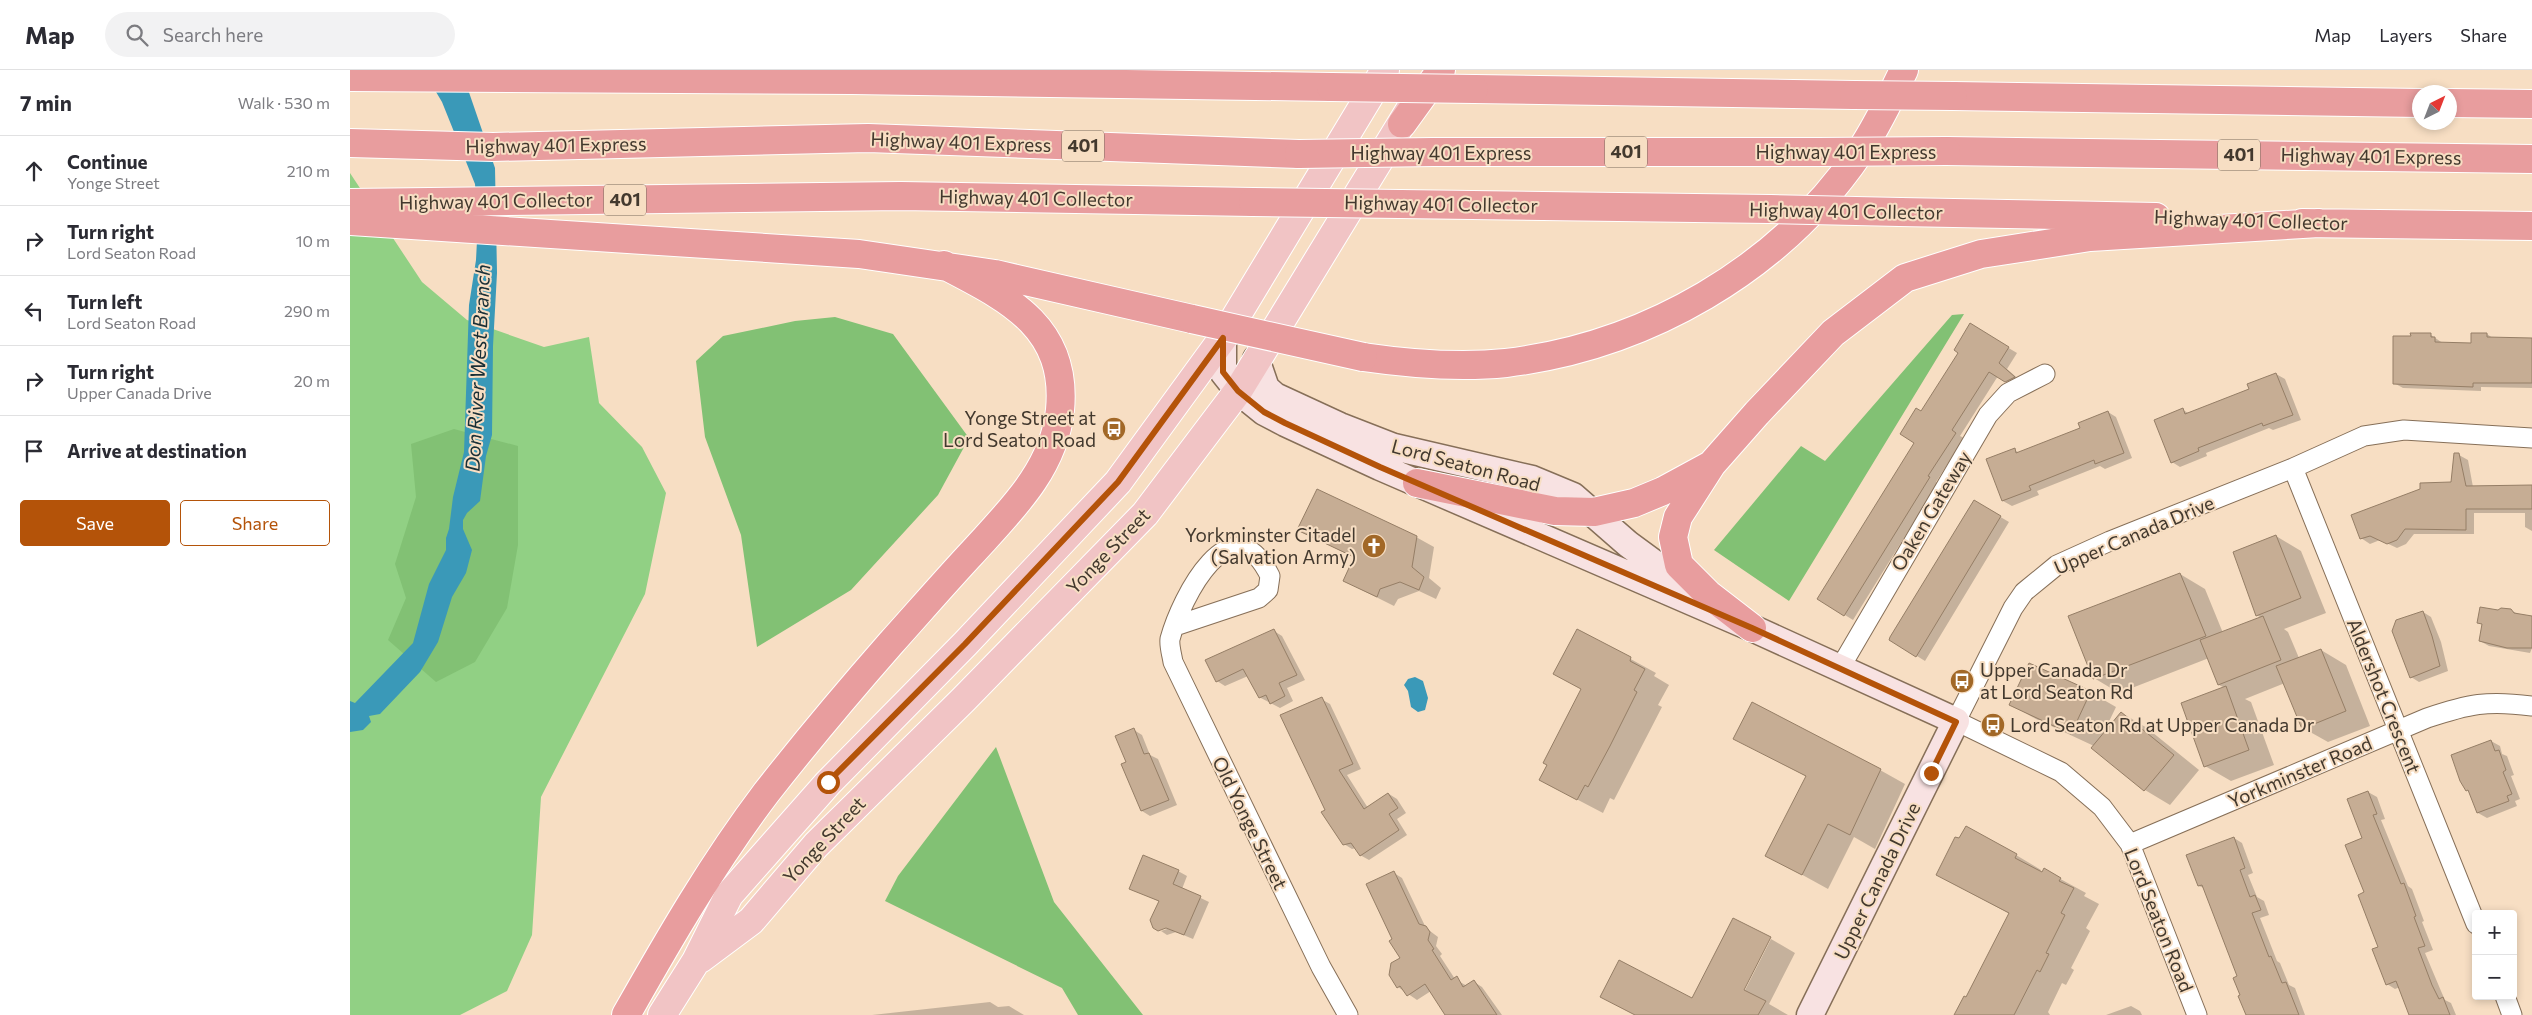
<!DOCTYPE html>
<html lang="en">
<head>
<meta charset="utf-8">
<style>
	body { margin:0; font-family:Commissioner,sans-serif; background:#f2f2f3; color:#2b2b33 }
	.controls { position:absolute; right:15px; bottom:15px; display:grid; overflow:hidden; border-radius:5px; box-shadow:0 2px 8px #0003 }
	.controls button { width:45px; height:45px; display:grid; place-items:center; padding:0; border:0; border-bottom:1px solid #e1e1e2; background:#fff; color:#2b2b33; font:25px sans-serif }
	.compass { position:absolute; left:2062px; top:15px; width:45px; height:45px; border-radius:50%; background:#fff; box-shadow:0 2px 8px #0003; rotate:42deg }
	.stop { position:absolute; width:15px; height:15px; margin:-11px; border:4px solid #b45309; border-radius:50%; background:#fff }
	.stop.end { background:#b45309; border-color:#fff; box-shadow:0 1px 5px #0008 }
	.list { margin:0; padding:0; list-style:none }
	h2 { display:flex; justify-content:space-between; align-items:center; height:65px; margin:0; padding:0 20px; font-size:21px }
	h2 small { font-size:16px; font-weight:400; color:#7c7c81 }
	.list li { display:grid; grid-template-columns:32px 1fr auto; gap:15px; align-items:center; box-sizing:border-box; height:70px; padding:0 20px; border-top:1px solid #e1e1e2 }
	.list b { display:block; font-size:19px; white-space:nowrap }
	.list p { margin:0; font-size:16px; white-space:nowrap; color:#7c7c81 }
	.list em { font-size:16px; font-style:normal; color:#7c7c81 }
	.actions { display:flex; gap:10px; padding:15px 20px }
	.actions a { flex:1; padding:11px 0; border:1px solid #b45309; border-radius:5px; text-align:center; font-size:18px; color:#b45309 }
	.actions .main { background:#b45309; color:#fff }
	.icon { flex:none; width:28px; height:28px; fill:none; stroke:currentColor; stroke-width:2; stroke-linecap:round; stroke-linejoin:round }
	.map { position:relative; flex:none; width:2182px; height:945px; overflow:hidden }
	header { display:flex; align-items:center; gap:30px; box-sizing:border-box; height:70px; padding:0 25px; background:#fff; border-bottom:1px solid #e1e1e2 }
	header strong { font-size:24px }
	nav { display:flex; gap:28px; margin-inline-start:auto; font-size:18px }
	.search { width:350px; height:45px; background:#f2f2f3; display:flex; align-items:center; gap:12px; box-sizing:border-box; padding:0 18px; border-radius:28px; color:#7c7c81; font-size:19px }
	main { display:flex }
	aside { flex:1; background:#fff }
	.map>svg:first-child { display:block }
</style>
</head>
<body>
<header>
<strong>Map</strong>
<div class="search"><svg class="icon" aria-label="search" viewBox="0 0 24 24"><circle cx="10" cy="10" r="6"/><path d="M15 15l6 6"/></svg>Search here</div>
<nav><a>Map</a><a>Layers</a><a>Share</a></nav>
</header>
<main>
<aside>
<h2>7 min<small>Walk · 530 m</small></h2>
<ul class="list">
<li><svg class="icon" aria-label="ahead" viewBox="0 0 24 24"><path d="M12 20V5M6 11l6-6 6 6"/></svg><div><b>Continue</b><p>Yonge Street</p></div><em>210 m</em></li>
<li><svg class="icon" aria-label="right" viewBox="0 0 24 24"><path d="M7 20v-9h11M14 6l5 5-5 5"/></svg><div><b>Turn right</b><p>Lord Seaton Road</p></div><em>10 m</em></li>
<li><svg class="icon" aria-label="left" viewBox="0 0 24 24"><path d="M17 20v-9H6M10 6l-5 5 5 5"/></svg><div><b>Turn left</b><p>Lord Seaton Road</p></div><em>290 m</em></li>
<li><svg class="icon" aria-label="right" viewBox="0 0 24 24"><path d="M7 20v-9h11M14 6l5 5-5 5"/></svg><div><b>Turn right</b><p>Upper Canada Drive</p></div><em>20 m</em></li>
<li><svg class="icon" aria-label="arrive" viewBox="0 0 24 24"><path d="M6 21V4h12l-3 4 3 4H6"/></svg><div><b>Arrive at destination</b></div></li>
</ul>
<div class="actions"><a class="main">Save</a><a>Share</a></div>
</aside>
<div class="map">
<svg width="2182" height="945" viewBox="0 0 2182 945">
	<rect width="100%" height="100%" fill="#f7dec3"/>
	<path fill="#91d084" d="M0 103 72 212 117 250 194 277 239 267 249 333 292 377 316 423 295 524 191 727 182 865 157 921 110 945H0Z"/>
	<path fill="#82c174" d="M1614 244 1439 531 1364 480 1451 376 1475 391 1602 245Z
		M485 247 543 264 619 368 588 425 501 520 407 577 391 465 355 367 346 291 373 266 445 251Z
		M104 359 168 376V475L157 538 125 592 86 612 38 570 56 528 45 494 66 427 61 374Z
		M646 677 704 832 793 945H728L712 918 535 831 548 806Z"/>
	<path fill="#3a99b8" d="M73 0 112 2 145 98 147 203 143 276 142 365 136 386 130 431 117 443 113 450V459L122 480 116 503 102 527 88 572 70 602 30 644 19 646 21 652 13 660 0 662V631L5 633 63 573 79 514 96 480V468L99 459 103 427 114 382 119 235 126 190 128 151 125 114 92 32Z
		M1065 607 1073 611 1078 628 1075 640 1068 642 1061 637 1058 621 1054 615 1058 609Z"/>
	<path fill="#0003" d="M1620 255 1667 283 1657 299 1672 312 1664 316 1648 306 1610 366 1614 368 1586 412 1588 413 1503 550 1469 529 1566 372 1572 343 1610 282Z
		M2137 264 2144 269H2182V318L2131 317V321L2053 318 2044 313V267L2081 265 2094 274H2122Z
		M1926 304 1935 309 1951 350 1923 360 1919 358 1856 383 1857 386 1830 397 1822 392 1833 340 1840 344 1901 320Z
		M1758 342 1766 347 1782 388 1755 399 1750 396 1687 421 1689 425 1662 436 1653 431 1638 390 1664 380 1670 383 1732 359Z
		M2109 385 2118 390 2123 417 2182 416V461L2175 457V443H2124V464H2064L2056 474 2047 478 2030 470 2020 474 2011 468 2102 413Z
		M1625 432 1659 452 1575 591 1541 570 1557 542 1556 541Z
		M949 460 1066 467 1084 477 1079 508 1091 518 1086 529 1069 521 1048 529 1044 536 1012 520 994 510 1005 488Z
		M1926 466 1951 481 1976 543 1934 559 1938 562 1949 588 1971 580 1996 595 2020 656 1978 672 1953 658 1935 613 1895 629 1901 632 1924 695 1881 711 1855 696 1875 618 1869 615 1859 588 1769 623 1744 608 1830 504 1855 519 1873 563 1911 548 1907 545Z
		M2161 540 2169 545 2182 548V578L2180 583 2139 576 2130 571 2133 555 2129 552 2148 542Z
		M2073 542 2081 547 2091 572 2098 601 2069 612 2061 607Z
		M1228 560 1306 603 1304 606 1319 615 1308 635 1312 637 1264 730 1260 728 1253 743 1190 710 1232 619Z
		M924 561 932 566 955 610 937 618 943 631 930 638 909 627 898 606 875 616 867 611Z
		M1680 595 1740 622 1766 637 1752 666 1772 643 1797 658 1849 700 1820 735 1795 720 1744 676 1686 649 1661 635Z
		M971 629 980 634 1011 699 997 705 1018 738 1039 724 1047 729 1056 743 1047 749 1057 765 1019 790 1010 785 1006 778 1002 779 994 774 976 740Z
		M784 660 792 665 800 685 808 689 827 735 800 746 792 741 778 693Z
		M1385 668 1530 700 1555 714 1525 779 1504 767 1478 819 1416 785 1457 707Z
		M2141 671 2150 676 2152 684 2157 686 2164 705 2161 706 2170 729 2165 731 2167 736 2137 748 2128 743 2120 722 2117 720Z
		M2018 722 2027 727 2035 749 2031 750 2058 816 2062 819 2074 851 2072 852 2083 880 2075 883 2091 921 2095 930 2101 933 2106 945H2061L2050 917 2045 919 2037 914 2016 823 2014 768Z
		M1884 768 1892 773 1903 803 1898 805 1907 827 1914 831 1919 845 1910 848 1927 891 1930 893 1939 915 1945 918 1955 945H1898L1889 907 1854 818 1849 816Z
		M1666 785 1691 800 1690 802 1692 803 1694 800 1736 823 1734 826 1749 834 1736 858 1740 861 1721 898 1724 900 1716 915 1712 913 1698 942 1700 945H1605L1617 929 1660 844 1587 805Z
		M828 801 837 806 832 819 859 832 843 869 826 862 817 865 811 861 823 857 810 832 781 818Z
		M1044 803 1052 808 1076 858 1088 867 1086 876 1092 884 1090 886 1105 909 1117 916 1124 912 1132 917 1152 945H1096L1081 921 1067 930 1048 917 1052 888 1044 869Z
		M1421 869 1445 883 1419 934 1438 945H1285L1252 926 1343 929 1392 926Z
		M640 932 648 937 659 936 674 945H522Z
		M1781 936 1790 941 1792 945H1756Z"/>
	<path fill="#c6ad94" stroke="#957e66" d="M1620 253 1659 277 1649 293 1665 307 1655 312 1639 302 1602 360 1606 363 1578 406 1580 407 1494 546 1467 529 1564 373 1550 364 1566 338 1571 341 1608 283 1604 280Z
		M2060 263H2081V267H2085V272L2121 273V263H2137V267L2182 268V313H2123V317L2043 314V266H2061Z
		M1926 303 1943 345 1913 356 1912 353 1848 378 1849 381 1821 393 1804 350 1833 338 1835 344 1899 319 1897 314Z
		M1758 341 1774 383 1745 394 1744 390 1679 416 1681 420 1652 431 1636 389 1665 378 1666 383 1730 358 1728 353Z
		M2104 383H2109L2116 416 2182 415V439H2116V460L2055 459 2047 470 2037 474 2020 466 2010 469 2001 445 2070 419V413L2101 412Z
		M967 419 1067 466 1062 497 1074 507 1069 520 1050 512 1030 519 1027 527 993 511 1004 487 947 460Z
		M1624 430 1651 446 1566 587 1539 570 1540 567Z
		M1926 465 1951 528 1906 546 1883 482Z
		M1830 503 1856 566 1743 609 1718 546Z
		M2130 537 2148 540 2151 538 2161 539 2164 543 2182 546V578H2157L2129 571 2132 554 2127 553Z
		M2073 541 2082 566 2090 596 2060 608 2042 561 2046 550Z
		M1913 546 1931 590 1868 615 1850 570Z
		M924 559 947 605 929 613 935 626 920 634 916 625 909 628 893 599 866 612 855 590Z
		M1227 559 1281 587 1280 591 1295 599 1284 620 1287 622 1260 676 1238 717 1235 715 1227 730 1189 710 1197 695 1193 693 1231 619 1203 604Z
		M1971 579 1996 641 1952 659 1926 596Z
		M1679 593 1741 621 1721 664 1659 635Z
		M1876 616 1899 680 1854 697 1831 633Z
		M972 627 1003 694 989 700 1014 739 1038 723 1048 738 1039 744 1049 760 1010 786 1001 773 993 775 971 742 975 740 930 645Z
		M1402 632 1531 699 1500 765 1478 754 1452 805 1415 786 1456 706 1383 669Z
		M1771 642 1824 685 1794 721 1741 678Z
		M784 658 794 684 799 683 819 730 791 741 771 694 776 692 765 666Z
		M2141 670 2145 681 2149 680 2156 700 2153 702 2162 724 2157 726 2159 731 2127 743 2118 720 2116 721 2110 711 2101 685Z
		M2018 721 2027 744 2023 745 2051 814 2054 813 2066 846 2064 847 2075 876 2068 878 2082 915 2089 929 2093 927 2100 945H2059L2046 911 2036 915 2022 879 2028 877 2008 825 2014 822 1995 775 2012 768 1997 729Z
		M1616 756 1667 784 1665 788 1692 802 1694 798 1711 808 1709 811 1724 818 1711 843 1715 845 1696 883 1699 884 1690 902 1687 900 1664 945H1604L1614 926 1616 927 1659 843 1586 805 1605 767 1609 768Z
		M1884 767 1895 798 1890 800 1900 827 1905 825 1911 840 1902 843 1919 887 1921 886 1932 913 1936 912 1949 945H1896L1888 926 1890 925 1883 908 1887 906 1852 815 1848 816 1836 785Z
		M793 785 829 800 823 814 851 826 834 865 816 858 808 861 803 858 800 850 809 831 779 819Z
		M1044 801 1069 854 1076 856 1080 862 1078 870 1084 879 1082 880 1101 910 1107 906 1113 917 1124 910 1147 945H1095L1075 914 1057 926 1050 916 1047 918 1039 905 1041 893 1050 888 1039 871 1042 869 1016 814Z
		M1383 848 1421 867 1394 920 1416 931 1408 945H1285L1250 927 1269 890 1342 928Z"/>
	<g fill="none" stroke-linecap="round" stroke-linejoin="round">
		<g stroke="#866f58" stroke-width="21">
			<path id="street" d="M1943 398 2126 854
				M825 556 909 528 918 520 920 506C882 428 831 528 820 569 819 576 822 585 823 592L971 897 998 945
				M1490 598 1638 345 1658 323 1695 304
				M1780 774 2077 648C2119 634 2137 630 2182 636
				M2155 926 2162 945
				M1847 945 1780 774 1752 737 1711 702 1606 651 1663 538 1674 522 1707 495 1760 471 1943 398 2014 366 2054 360 2182 368"/>
		</g>
		<g stroke="#866f58" stroke-width="29">
			<path id="secondary" d="M873 268V302L888 321 914 342 935 353 1030 397 1402 558 1606 651 1460 945
				M906 289 916 318 925 326 990 356 1044 377 1182 409 1223 426 1278 474 1342 521"/>
		</g>
		<g stroke="#fff" stroke-width="30">
			<path id="primary" d="M350 889 401 851 466 775 613 630 795 444 888 321 1064 33
				M312 945 346 891 379 825 478 713 615 574 768 412 873 268 1035 0"/>
		</g>
		<g stroke="#fff" stroke-width="30">
			<path id="highway" d="M0 7 502 10 981 17
				M1124 19 1504 25
				M1603 26 2070 33
				M2100 33 2182 34
				M1052 54 1091 0
				M0 73 143 77 518 68 949 84
				M1596 81 2182 89
				M1083 82H1469
				M0 133 551 126 903 132
				M1050 134 1420 139
				M1550 142 1806 147
				M0 151 509 184 645 204 842 249
				M1952 153 2182 156
				M1013 287C1061 294 1108 298 1156 293 1296 276 1429 200 1509 83 1527 57 1540 28 1554 0
				M1067 413 1205 441 1244 442 1284 433 1313 421 1359 396
				M1402 558 1358 524 1329 495 1323 467 1328 447 1362 394 1407 343 1483 263 1555 208 1631 184 1740 167 1969 153
				M276 945C319 869 363 793 416 723 456 672 498 622 541 573 568 543 594 513 621 484 659 442 704 400 710 340 718 256 657 228 594 195"/>
		</g>
		<use href="#street" stroke="#fff" stroke-width="19"/>
		<use href="#secondary" stroke="#f8e2e2" stroke-width="26"/>
		<use href="#primary" stroke="#f1c4c5" stroke-width="28"/>
		<use href="#highway" stroke="#e89d9e" stroke-width="28"/>
		<g stroke="#fff" stroke-width="30" stroke-linecap="butt">
			<path id="highway-bridge" d="M981 17 1124 19
				M1504 25 1603 26
				M1469 82 1596 81
				M949 84 1083 82
				M903 132 1050 134
				M1420 139 1550 142
				M842 249 1013 287"/>
		</g>
		<use href="#highway-bridge" stroke="#e89d9e" stroke-width="28"/>
	</g>
	<g fill="none" stroke-linecap="round" stroke-linejoin="round">
		<path stroke="#b45309" stroke-width="6" d="M478 712 615 574 768 412 873 268V302L888 321 914 342 935 353 1030 397 1402 558 1606 652 1581 703"/>
	</g>
	<defs>
		<g id="bus-disc" transform="scale(1.25)"><circle r="9.5" fill="#a26827" stroke="#f7dec3"/><path d="M-5-6H5V4H4V6H2V4H-2V6H-4V4H-5ZM-3.5-4V0h7V-4ZM-3.5 1.2v1.5H-2V1.2ZM2 1.2v1.5H3.5V1.2Z" fill="#fff"/></g>
		<g id="church-disc" transform="scale(1.25)"><circle r="9.5" fill="#a26827" stroke="#f7dec3"/><path d="M-1.2-6h2.4v3.5h3.3v2.4h-3.3V6h-2.4V-.1h-3.3v-2.4h3.3Z" fill="#fff"/></g>
	</defs>
	<g fill-rule="evenodd">
		<use href="#bus-disc" x="764" y="359"/>
		<use href="#church-disc" x="1024" y="476"/>
		<use href="#bus-disc" x="1612" y="611"/>
		<use href="#bus-disc" x="1643" y="655"/>
	</g>
	<g text-anchor="middle" stroke-width="4" stroke-linejoin="round" paint-order="stroke">
		<g fill="#f7dec3" stroke="#796a5b" stroke-width="1">
			<rect x="712" y="60.5" width="42" height="31" rx="4"/>
			<rect x="1255" y="66.5" width="42" height="31" rx="4"/>
			<rect x="1868" y="69.5" width="42" height="31" rx="4"/>
			<rect x="254" y="114.5" width="42" height="31" rx="4"/>
		</g>
		<g font-size="18" font-weight="bold" fill="#43392e">
			<text x="733" y="82">401</text>
			<text x="1276" y="88">401</text>
			<text x="1889" y="91">401</text>
			<text x="275" y="136">401</text>
		</g>
		<g font-size="19" fill="#43392e" stroke="#f7dec3">
			<text transform="translate(611 72) rotate(2)" y="7">Highway 401 Express</text>
			<text transform="translate(206 75) rotate(-1)" y="7">Highway 401 Express</text>
			<text x="1496" y="89">Highway 401 Express</text>
			<text x="1091" y="90">Highway 401 Express</text>
			<text transform="translate(2021 86) rotate(1)" y="7">Highway 401 Express</text>
			<text transform="translate(686 128) rotate(1)" y="7">Highway 401 Collector</text>
			<text transform="translate(146 131) rotate(-1)" y="7">Highway 401 Collector</text>
			<text transform="translate(1091 134) rotate(1)" y="7">Highway 401 Collector</text>
			<text transform="translate(1496 141) rotate(1)" y="7">Highway 401 Collector</text>
			<text transform="translate(1901 150) rotate(2)" y="7">Highway 401 Collector</text>
			<text transform="translate(1116 395) rotate(15)" y="7">Lord Seaton Road</text>
			<text transform="translate(1581 441) rotate(-59)" y="7">Oaken Gateway</text>
			<text transform="translate(1784 465) rotate(-23)" y="7">Upper Canada Drive</text>
			<text transform="translate(758 481) rotate(-46)" y="7">Yonge Street</text>
			<text transform="translate(2034 626) rotate(68)" y="7">Aldershot Crescent</text>
			<text transform="translate(1950 702) rotate(-23)" y="7">Yorkminster Road</text>
			<text transform="translate(900 753) rotate(64)" y="7">Old Yonge Street</text>
			<text transform="translate(474 770) rotate(-47)" y="7">Yonge Street</text>
			<text transform="translate(1527 811) rotate(-64)" y="7">Upper Canada Drive</text>
			<text transform="translate(1809 850) rotate(68)" y="7">Lord Seaton Road</text>
		</g>
		<g font-size="19" fill="#43392e" stroke="#f7dec3" text-anchor="end">
			<text x="746" y="355">Yonge Street at<tspan x="746" dy="22">Lord Seaton Road</tspan></text>
			<text x="1006" y="472">Yorkminster Citadel<tspan x="1006" dy="22">(Salvation Army)</tspan></text>
			<text x="1630" y="607" text-anchor="start">Upper Canada Dr<tspan x="1630" dy="22">at Lord Seaton Rd</tspan></text>
			<text x="1660" y="662" text-anchor="start">Lord Seaton Rd at Upper Canada Dr</text>
		</g>
		<g font-size="20" font-style="italic" fill="#192f36" stroke="#f7dec3">
			<text transform="translate(128 298) rotate(-87)" y="7">Don River West Branch</text>
		</g>
	</g>
</svg>
<div class="controls">
<button>+</button>
<button>−</button>
</div>
<svg class="compass" viewBox="-18 -18 36 36"><path d="M0-13l5 13h-10z" fill="#e53935"/><path d="M0 13l5-13h-10z" fill="#7c7c81"/></svg>
<div class="stop" style="left:478px;top:712px"></div>
<div class="stop end" style="left:1581px;top:703px"></div>
</div>
</main>
</body>
</html>
